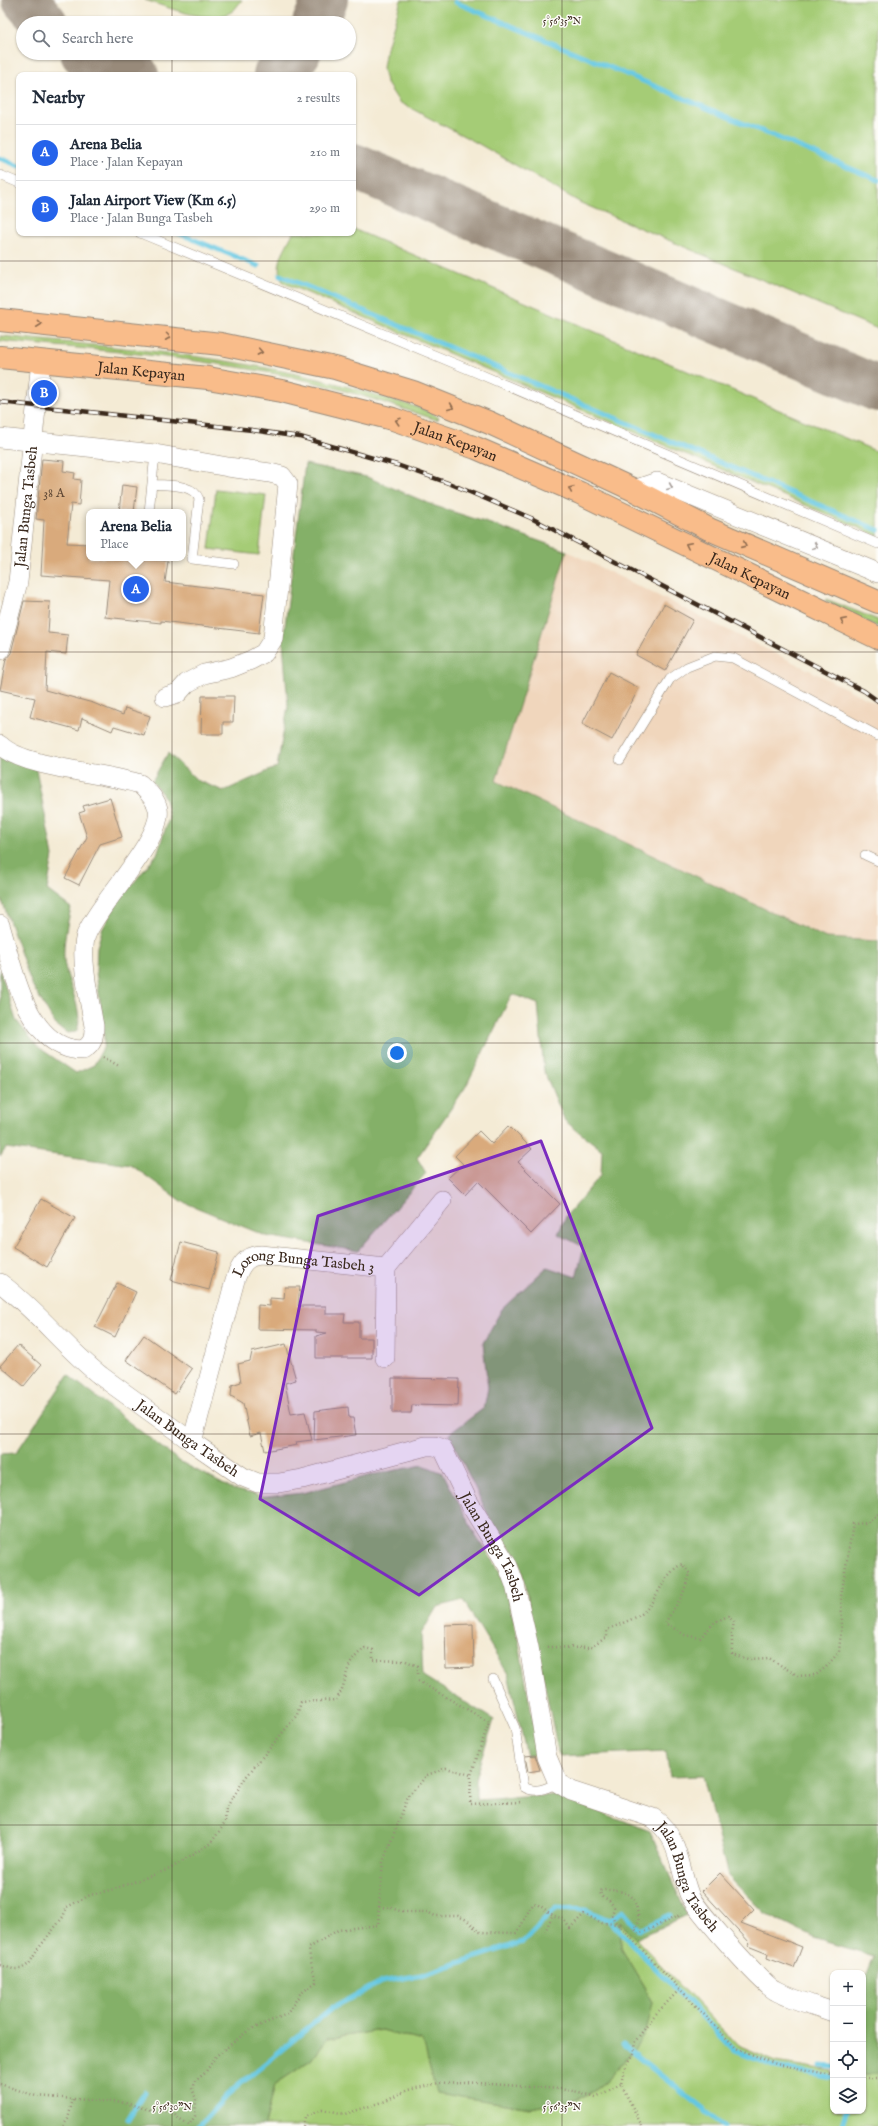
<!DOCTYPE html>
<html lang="en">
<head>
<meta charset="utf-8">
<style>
	body { margin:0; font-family:"IM FELL English",serif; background:#f6f6f7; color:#1f2937 }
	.controls { position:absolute; right:12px; bottom:12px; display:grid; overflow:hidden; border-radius:8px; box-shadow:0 1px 3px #0004 }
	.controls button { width:36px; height:36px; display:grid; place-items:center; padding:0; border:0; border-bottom:1px solid #e0e1e3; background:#fff; color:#1f2937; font:20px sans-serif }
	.you { position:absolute; left:397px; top:1053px; width:14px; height:14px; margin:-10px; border:3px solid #fff; border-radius:50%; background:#1a73e8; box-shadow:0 0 0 6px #1a73e833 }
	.badge { display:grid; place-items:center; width:26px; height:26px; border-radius:50%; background:#2563eb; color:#fff; font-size:13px; font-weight:700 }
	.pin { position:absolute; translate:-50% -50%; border:2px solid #fff; box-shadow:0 1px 4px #0006 }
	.popup { position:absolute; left:86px; top:509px; width:100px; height:52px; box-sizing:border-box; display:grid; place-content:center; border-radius:8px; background:#fff; filter:drop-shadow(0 1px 3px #0005); font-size:13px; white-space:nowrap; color:#747a83 }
	.popup b { font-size:15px; color:#1f2937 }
	.popup::after { content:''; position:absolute; left:50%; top:100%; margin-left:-8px; border:8px solid transparent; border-top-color:#fff }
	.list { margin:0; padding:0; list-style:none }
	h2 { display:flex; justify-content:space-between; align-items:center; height:52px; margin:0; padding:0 16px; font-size:17px }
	h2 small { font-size:13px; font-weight:400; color:#747a83 }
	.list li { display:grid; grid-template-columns:26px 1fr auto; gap:12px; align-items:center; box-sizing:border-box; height:56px; padding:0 16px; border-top:1px solid #e0e1e3 }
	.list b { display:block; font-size:15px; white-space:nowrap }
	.list p { margin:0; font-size:13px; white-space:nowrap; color:#747a83 }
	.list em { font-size:13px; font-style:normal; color:#747a83 }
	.icon { flex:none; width:22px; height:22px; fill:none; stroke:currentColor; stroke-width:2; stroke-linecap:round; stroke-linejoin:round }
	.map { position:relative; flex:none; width:878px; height:2126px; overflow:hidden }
	.search { position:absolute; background:#fff; box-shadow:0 1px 3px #0004; left:16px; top:16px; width:340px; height:44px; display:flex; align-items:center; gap:10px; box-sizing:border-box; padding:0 14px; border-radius:22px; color:#747a83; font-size:15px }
	.panel { position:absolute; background:#fff; box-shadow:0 1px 3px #0004; left:16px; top:72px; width:340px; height:164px; border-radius:8px }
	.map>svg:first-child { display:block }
</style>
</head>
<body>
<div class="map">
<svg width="878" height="2126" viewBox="0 0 878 2126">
	<rect width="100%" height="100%" fill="#fdfcf7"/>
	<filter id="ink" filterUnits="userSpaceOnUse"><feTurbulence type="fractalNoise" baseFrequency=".025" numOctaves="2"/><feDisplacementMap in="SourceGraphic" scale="8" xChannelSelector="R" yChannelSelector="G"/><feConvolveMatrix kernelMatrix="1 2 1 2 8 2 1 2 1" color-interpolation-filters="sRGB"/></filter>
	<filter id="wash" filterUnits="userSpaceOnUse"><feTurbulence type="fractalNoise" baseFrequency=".012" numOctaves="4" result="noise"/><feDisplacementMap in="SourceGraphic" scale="16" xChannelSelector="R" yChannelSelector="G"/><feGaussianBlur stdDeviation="0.9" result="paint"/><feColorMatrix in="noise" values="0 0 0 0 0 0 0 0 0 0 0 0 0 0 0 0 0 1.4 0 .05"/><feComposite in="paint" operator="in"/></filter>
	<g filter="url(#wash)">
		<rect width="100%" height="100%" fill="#f4ebd5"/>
		<path fill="#f0d6bc" d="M567 551 878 704V941L826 938 496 781Z"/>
		<path fill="#a5cc76" stroke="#707b4a" d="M145 0H242C239 3 237 7 234 10 213 27 168 7 145 0Z
			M401 0H878V329L581 203 479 144 399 102 386 82 383 68 385 55Z
			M353 229 878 452V536L284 283C272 267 285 249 293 233H353Z
			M0 336C129 349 259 357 382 397 398 402 427 408 439 418L437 420C389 404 341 388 292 377 196 357 98 350 0 341Z
			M216 489 266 495 259 555 209 549Z
			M826 599 878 620V627L825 601Z
			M620 1922 738 2046 776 2062 833 2071V2111H863V2073H878V2126H264L274 2085 310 2061 327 2039 382 2030 423 2041 487 2101 531 2108 584 2097 605 2082 632 2052 653 2002 621 1948Z"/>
		<path fill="#84b067" stroke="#606d42" d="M305 464 367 477 435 506 497 526 567 551 496 781 826 938 878 941V2073H863V1984L874 1956 814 1938 764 1913 728 1876 703 1776 670 1777 666 1751 559 1756 520 1562 493 1525 449 1434 484 1408 488 1388 483 1343 502 1309 547 1267 576 1277 584 1247 558 1234 566 1216 601 1175 602 1150 565 1121 544 1071 538 1004 512 994 465 1088 417 1158 426 1173 358 1251 266 1236 181 1201 131 1165 6 1148 0 1157V970L16 1020 38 1047 76 1073 94 1065 104 1046V1028L96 972 97 947 102 930 115 906 157 854 169 818 165 798 152 781 168 753 198 781 224 791 277 767 288 706 283 642Z
			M0 756 36 769 53 856 47 890 71 908C67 925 63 942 64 960 66 981 86 1014 76 1032L67 1033 55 1024 32 985 0 895Z
			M68 1375 179 1461 232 1489 265 1497 303 1493 376 1474 423 1465 443 1473 475 1534 499 1570 507 1592 518 1638 539 1754 527 1756 508 1674 463 1600 437 1607 421 1634 423 1676 494 1720 476 1775V1800L555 1795 650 1831 687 1915 636 1939 620 1922 621 1948 653 2002 646 2033 632 2052 605 2082 584 2097 531 2108 436 2093 423 2041 382 2030 327 2039 310 2061 274 2085 264 2126H0V1454L16 1453Z"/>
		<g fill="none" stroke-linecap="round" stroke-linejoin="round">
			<path stroke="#64c7e2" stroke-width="5" d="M455 2 878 180
				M0 158 19 166
				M178 233 258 266
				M280 275 878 530
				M609 1920 623 1911 639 1930 670 1915
				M623 2045 724 2126
				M821 2066 833 2067
				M128 2119 145 2092
				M199 2126 227 2095 332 2008 381 1982 421 1975 523 1942 556 1908 586 1910 609 1920 735 2051 775 2067 833 2077
				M841 2126 846 2111"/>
			<path stroke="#988a7a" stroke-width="46" d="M25 0 45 23
				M315 23 325 0
				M83 53 136 75
				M276 75 292 61 298 53
				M353 166 878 389"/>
		</g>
		<g id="blocks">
			<path fill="#d9aa7c" d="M42 459 64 461 63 471 75 473 74 479 81 480 79 505 71 504 67 543 89 544V558H142L168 561 165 582 264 594 259 633 161 621V623L105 617 109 580 41 575 44 520 36 519Z
				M122 485 137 487 134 512H119Z
				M24 601 50 602 48 633 68 635 66 654 47 652 45 690 93 703 123 715 125 708 150 716 144 735 114 726 112 731 82 718 79 730 30 717 35 698 0 690 6 659 11 653Z
				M664 604 693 620 665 671 636 655Z
				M609 672 639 688 612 740 582 724Z
				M202 696H234L233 722H223V734H201Z
				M110 798 122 837 100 844 79 885 65 878 87 837 79 813 85 811 83 806Z
				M509 1126 532 1149 518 1162 560 1204 531 1234 478 1181 465 1195 448 1178 463 1164 455 1156 479 1131 492 1144Z
				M41 1199 75 1218 47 1267 13 1247Z
				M181 1242 219 1252 209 1290 171 1280Z
				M117 1283 136 1292 115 1337 95 1327Z
				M285 1287H300L298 1306H326V1314H345L344 1322H359V1338H372V1358H316V1336L327 1333 316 1332V1330L257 1329 258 1305 270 1306V1298L284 1299Z
				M144 1335 192 1369 175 1394 126 1360Z
				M286 1344 296 1380 285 1383 291 1414 305 1412 312 1440 296 1442 297 1445 265 1451 261 1433 250 1436 243 1403 231 1396 232 1385 241 1382 238 1364 250 1361 252 1352Z
				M18 1345 41 1365 24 1386 0 1366Z
				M392 1378 459 1379 458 1406 412 1405 411 1413H392Z
				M348 1407 349 1418H353L356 1435 314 1440 315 1411Z
				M473 1624 474 1667 446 1668 445 1625Z
				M535 1755 540 1770 528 1772 525 1756Z
				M720 1873 754 1910 741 1923 802 1947 794 1968 767 1958 768 1954 748 1946 750 1943 702 1891Z"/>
		</g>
	</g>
	<g filter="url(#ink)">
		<use href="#blocks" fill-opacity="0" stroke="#988a7a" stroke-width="1"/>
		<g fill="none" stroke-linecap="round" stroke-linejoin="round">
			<g stroke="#988a7a" stroke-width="10">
				<path id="service" d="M0 175 19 183
					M140 233 475 372 878 544
					M152 484C167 486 193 483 199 499L192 559 234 564
					M149 512 155 454
					M620 760 670 679 687 667 715 656 733 658 878 736
					M865 855 878 861
					M493 1679 515 1728 524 1787C535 1794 547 1788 558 1783"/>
			</g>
			<g stroke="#988a7a" stroke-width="20">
				<g id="minor">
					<path d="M0 438 155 454 228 467 270 473 282 476 288 484 273 639 264 653 251 660 231 668 204 674 187 683 178 693 165 697"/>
					<path d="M634 490 657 482 878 573"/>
					<path id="s1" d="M0 650 18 582 41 361"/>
					<path d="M0 745C23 768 107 773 140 784 147 791 156 799 158 809 164 838 98 904 86 935 79 956 90 1003 94 1026 94 1038 93 1044 83 1050 78 1050 72 1049 68 1048 23 1034 12 963 0 925"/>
					<path d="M386 1268 442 1200"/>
					<path id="s2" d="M0 1283C37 1310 65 1348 101 1376L192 1442 243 1477 258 1483H279L302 1479 426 1446H435L443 1449 468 1501 508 1566 515 1585 529 1647 547 1757 558 1783 571 1791 653 1818C680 1838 678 1865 689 1894 694 1907 762 1984 776 1991 793 2000 814 2005 833 2012"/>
					<path id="s3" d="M192 1442 235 1280C240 1266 245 1256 261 1255L386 1268 385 1358"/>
				</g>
			</g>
			<g stroke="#988a7a" stroke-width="24">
				<g id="trunk">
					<path d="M0 320 221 344 335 368 413 392 490 423 634 490 709 529 878 602"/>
					<path id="s4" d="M0 357 208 378 282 391 393 419 476 448 580 493 878 638"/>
				</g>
			</g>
			<path stroke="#988a7a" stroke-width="2.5" stroke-dasharray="1 3" stroke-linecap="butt" d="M103 1057 119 1066
				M547 1647 590 1648 607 1637V1630C615 1626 639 1617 644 1612 658 1598 664 1573 682 1564L690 1574 682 1596 665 1623 685 1635 700 1638 715 1622 728 1616 734 1622 732 1633V1654L748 1659 769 1658 798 1676 816 1675 826 1667 839 1652 842 1621 841 1596 853 1524 867 1523 878 1514
				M379 1907 383 1862 408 1797 427 1775 446 1768 471 1775
				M682 1914 639 1934 635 1929 639 1922C638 1915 637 1906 634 1900 630 1891 608 1888 600 1891L601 1896 609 1900 614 1907 612 1915 614 1920 736 2048 776 2064 833 2075
				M545 1932 552 1916
				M0 1965 13 1969H21L29 1964 38 1949 63 1917 67 1907 90 1895 114 1889 170 1869 211 1843 225 1823 226 1808 246 1777 297 1715 301 1702 336 1700C351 1678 340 1667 365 1648L373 1650V1660L406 1661 418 1666V1681L489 1722 471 1775 470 1804 523 1802
				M863 2078H878
				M0 2084 36 2096 125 2103 158 2112 171 2111 180 2120 189 2125 195 2116 196 2099 192 2088 195 2081 205 2073 216 2056 249 2030 287 2014 300 1994 316 1982 310 1958 309 1948 338 1930 378 1925 379 1907 391 1908 403 1912H427L435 1916H458L467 1920 479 1932 516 1933C524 1923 526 1913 534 1903 547 1908 549 1916 562 1918L570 1928 584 1914 602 1923 618 1924
				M63 2126 68 2119 73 2099
				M303 2126 305 2117 322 2109 345 2114 386 2101 408 2090 439 2083 464 2082 559 2089 579 2092 596 2097 621 2084
				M642 2126 621 2084 624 2070 635 2052 634 2043 654 2016 681 1988"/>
			<use href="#service" stroke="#fff" stroke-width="9"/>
			<use href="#minor" stroke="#fff" stroke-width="19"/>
			<use href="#trunk" stroke="#f9bc8a" stroke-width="22"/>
			<g stroke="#3b2a1e" stroke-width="4.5">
				<path id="rail" d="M0 402 252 430 300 437 397 465 451 484 531 518 864 691 878 701"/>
			</g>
			<use href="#rail" stroke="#fdfcf7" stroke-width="3" stroke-dasharray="9" stroke-linecap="butt"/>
		</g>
		<defs><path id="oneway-chevron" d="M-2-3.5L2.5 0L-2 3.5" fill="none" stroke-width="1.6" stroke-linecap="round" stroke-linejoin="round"/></defs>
		<g stroke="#906c4f">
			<use href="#oneway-chevron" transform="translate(39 324) rotate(6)"/>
			<use href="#oneway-chevron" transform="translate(168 337) rotate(7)"/>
			<use href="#oneway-chevron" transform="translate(260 352) rotate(11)"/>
			<use href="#oneway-chevron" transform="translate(451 407) rotate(23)"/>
			<use href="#oneway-chevron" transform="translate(398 421) rotate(-162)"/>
			<use href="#oneway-chevron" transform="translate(571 489) rotate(-156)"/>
			<use href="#oneway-chevron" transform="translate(688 545) rotate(-154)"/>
			<use href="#oneway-chevron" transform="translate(744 545) rotate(24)"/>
			<use href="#oneway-chevron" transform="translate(843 621) rotate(-154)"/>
		</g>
		<g stroke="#a79f9a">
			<use href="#oneway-chevron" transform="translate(670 487) rotate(23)"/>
			<use href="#oneway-chevron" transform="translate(815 546) rotate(23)"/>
		</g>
	</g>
	<path fill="#7b2cbf" fill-opacity="0.2" stroke="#7b2cbf" stroke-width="3" stroke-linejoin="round" d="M541 1141 652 1428 419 1595 260 1499 318 1216Z"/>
	<path fill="none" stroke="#3b2a1e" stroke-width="1" stroke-opacity="0.45" d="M172 0V23M562 0V2126M172 53V75M172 233V2126M0 261H878M0 652H878M0 1043H878M0 1434H878M0 1825H878"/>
	<g text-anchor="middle" stroke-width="3" stroke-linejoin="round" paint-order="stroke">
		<g font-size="13" fill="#624a36">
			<text x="54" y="497">38 A</text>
		</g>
		<g font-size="15" fill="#3b2a1e" stroke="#fdfcf7">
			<text dy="5" stroke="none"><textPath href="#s4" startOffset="142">Jalan Kepayan</textPath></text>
			<text dy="5" stroke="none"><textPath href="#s4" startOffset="465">Jalan Kepayan</textPath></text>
			<text dy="5" stroke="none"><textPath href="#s1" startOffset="146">Jalan Bunga Tasbeh</textPath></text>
			<text dy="5" stroke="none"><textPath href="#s4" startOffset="789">Jalan Kepayan</textPath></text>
			<text dy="5" stroke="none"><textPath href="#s3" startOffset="246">Lorong Bunga Tasbeh 3</textPath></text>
			<text dy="5" stroke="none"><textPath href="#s2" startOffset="244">Jalan Bunga Tasbeh</textPath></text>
			<text dy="5" stroke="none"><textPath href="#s2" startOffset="628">Jalan Bunga Tasbeh</textPath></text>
			<text dy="5" stroke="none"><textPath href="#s2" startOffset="1047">Jalan Bunga Tasbeh</textPath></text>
		</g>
	</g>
	<g font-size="10" text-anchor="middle" fill="#3b2a1e" stroke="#fdfcf7" stroke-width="3" stroke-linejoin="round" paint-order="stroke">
		<text x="562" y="24">5°56'35"N</text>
		<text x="172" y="2110">5°56'30"N</text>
		<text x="562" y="2110">5°56'35"N</text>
	</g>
</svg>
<div class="controls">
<button>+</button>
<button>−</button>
<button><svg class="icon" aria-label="locate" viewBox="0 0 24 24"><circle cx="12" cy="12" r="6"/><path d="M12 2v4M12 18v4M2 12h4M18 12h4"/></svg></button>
<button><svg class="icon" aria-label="layers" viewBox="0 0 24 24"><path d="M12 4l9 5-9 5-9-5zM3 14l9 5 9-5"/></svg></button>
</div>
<div class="you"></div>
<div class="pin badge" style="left:136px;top:589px">A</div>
<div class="popup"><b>Arena Belia</b>Place</div>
<div class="pin badge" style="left:44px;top:393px">B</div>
<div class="search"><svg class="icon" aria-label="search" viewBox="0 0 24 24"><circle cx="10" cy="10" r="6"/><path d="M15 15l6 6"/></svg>Search here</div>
<section class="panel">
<h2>Nearby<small>2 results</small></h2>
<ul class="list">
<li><span class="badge">A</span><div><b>Arena Belia</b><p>Place · Jalan Kepayan</p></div><em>210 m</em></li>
<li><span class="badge">B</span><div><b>Jalan Airport View (Km 6.5)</b><p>Place · Jalan Bunga Tasbeh</p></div><em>290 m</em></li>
</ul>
</section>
</div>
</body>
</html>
